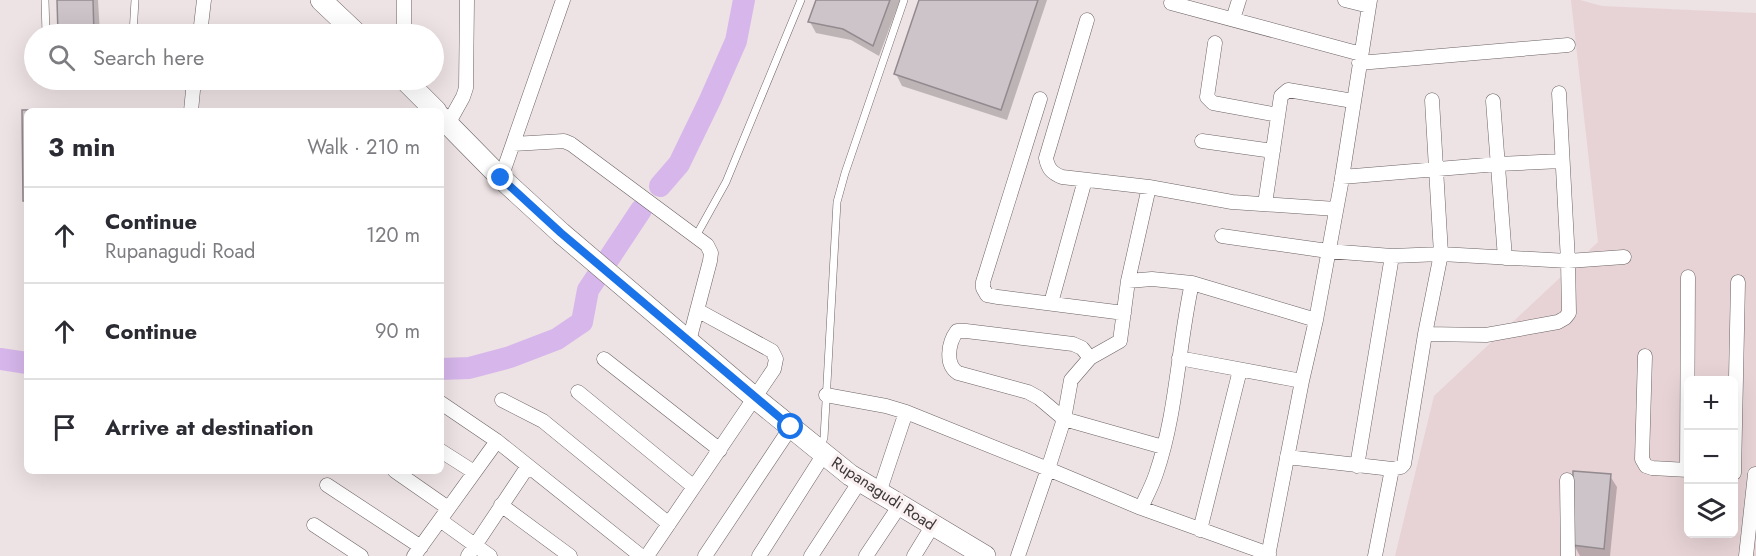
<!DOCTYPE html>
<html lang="en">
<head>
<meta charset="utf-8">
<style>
	body { margin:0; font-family:Jost,sans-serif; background:#f2f2f3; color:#2b2b33 }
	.controls { position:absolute; right:18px; bottom:18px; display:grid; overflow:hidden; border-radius:9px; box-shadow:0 6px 24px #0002 }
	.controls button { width:54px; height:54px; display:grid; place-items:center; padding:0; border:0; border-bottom:2px solid #e1e1e2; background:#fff; color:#2b2b33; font:30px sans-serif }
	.stop { position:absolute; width:18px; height:18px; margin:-14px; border:4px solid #1a73e8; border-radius:50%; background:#fff }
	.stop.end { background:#1a73e8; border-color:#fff; box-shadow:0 2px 6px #0008 }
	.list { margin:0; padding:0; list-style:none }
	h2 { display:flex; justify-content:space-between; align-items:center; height:78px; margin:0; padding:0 24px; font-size:26px }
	h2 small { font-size:20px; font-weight:400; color:#7c7c81 }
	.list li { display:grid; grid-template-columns:39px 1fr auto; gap:18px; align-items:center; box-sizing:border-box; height:96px; padding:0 24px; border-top:2px solid #e1e1e2 }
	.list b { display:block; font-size:22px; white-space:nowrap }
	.list p { margin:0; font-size:20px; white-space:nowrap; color:#7c7c81 }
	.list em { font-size:20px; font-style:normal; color:#7c7c81 }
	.icon { flex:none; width:33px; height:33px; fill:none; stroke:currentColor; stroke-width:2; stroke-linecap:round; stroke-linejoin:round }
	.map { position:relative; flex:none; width:1756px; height:556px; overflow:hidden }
	.search { position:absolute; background:#fff; box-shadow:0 6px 24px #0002; left:24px; top:24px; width:420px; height:66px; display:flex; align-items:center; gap:15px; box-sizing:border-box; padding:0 21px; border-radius:33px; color:#7c7c81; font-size:22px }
	.panel { position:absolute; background:#fff; box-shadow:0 6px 24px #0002; left:24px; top:108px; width:420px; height:366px; border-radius:9px }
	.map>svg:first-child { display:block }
</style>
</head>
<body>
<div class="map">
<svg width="1756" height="556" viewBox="0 0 1756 556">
	<rect width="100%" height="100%" fill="#ede2e4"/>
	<path fill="#e7d3d6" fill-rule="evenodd" d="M1571 0H1580L1602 6 1756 13V556H1395L1434 396 1598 242ZM1688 380H1734V534H1688Z"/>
	<path fill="#0003" d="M58 0H98L100 34H59Z
		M818 0H900L879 56 851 40 816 33 810 22Z
		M921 0H1047L1007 120 902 86 896 74Z
		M1610 476 1617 487 1610 556H1580L1574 545Z"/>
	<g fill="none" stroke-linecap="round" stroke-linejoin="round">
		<path stroke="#d6b6eb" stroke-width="22" d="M660 186 679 164 710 100 736 41 744 0
			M0 359 27 363
			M441 369 469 368 510 357 557 339 582 322 588 290 641 210"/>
	</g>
	<path fill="#cdc4c9" stroke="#928a8f" stroke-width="1.5" d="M57 0H93L94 34H58Z
		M816 0H890L873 46 843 29 808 22Z
		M919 0H1038L1001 110 894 74Z
		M99 109V111H27V201H23L22 110Z
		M1573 471 1611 474 1604 549 1572 545Z"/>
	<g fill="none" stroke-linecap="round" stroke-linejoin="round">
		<g stroke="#6c6364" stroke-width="8">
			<path id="service" d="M45 0 46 34
				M133 34 135 0
				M696 236 726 182 801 0
				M820 447 824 438 837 202 845 173 904 0"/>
		</g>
		<g stroke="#6c6364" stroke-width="15">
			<path id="minor" d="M404 0V34
				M1345 0 1369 6
				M1171 3 1361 54
				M1233 19 1239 0
				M1087 20 1046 158C1048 169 1052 173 1062 177L1149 187 1232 202 1336 209
				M200 34 204 0
				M1215 43 1207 97 1213 103 1278 115
				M1359 63 1568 45
				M1040 99 983 282V288L987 295 998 297 1124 313
				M1493 101 1505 258
				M191 111 194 80
				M448 124 463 97 466 88 467 0
				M1202 141 1273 151
				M513 144 564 141 571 144 707 245 711 253 710 261 689 341
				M1342 177 1498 164 1562 161
				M501 178 563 0
				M1265 204 1281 96 1288 90 1353 101
				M1222 236 1328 251 1392 256 1441 254 1568 261 1624 257
				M1128 281 1152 279 1192 283 1316 320
				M1051 303 1085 180
				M1425 334 1486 335 1558 322 1565 318 1569 313 1568 261 1559 93
				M1645 356 1642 459 1646 466 1652 468 1688 470
				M1090 358 1082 348 1073 344 966 331H957C948 343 945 365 958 373L1028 392 1039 398 1064 419 1163 447
				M1179 358 1302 381
				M604 359 720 450
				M578 392 694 487
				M826 395 886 406 906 412 879 493
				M502 400 543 421 669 524
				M441 403 497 441 641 556
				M906 412 1048 469 1064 419 1071 380 1090 358 1120 341 1128 281 1149 187
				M441 451 474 472
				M1287 457 1392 469 1401 467 1404 464 1425 334 1441 254 1432 100
				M1357 466 1392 256
				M1687 470 1688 277
				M395 471 448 508
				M1734 473 1738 282
				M1567 480 1568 556
				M327 485 421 547
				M501 505 570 556
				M1141 508C1146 497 1152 486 1156 474 1177 413 1178 346 1192 283
				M440 520 490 556
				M314 525 361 556
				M1200 530 1240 370
				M414 556 497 441
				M468 556 528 466
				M647 556 774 369 776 359 772 351 697 310
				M705 556 791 427
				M759 556 824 454
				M811 556 860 481
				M866 556 900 505
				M914 556 933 525
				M1018 556 1048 469 1141 508 1269 554
				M1268 556 1302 381 1316 320 1341 184 1370 0
				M1375 556 1392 469
				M1746 556 1755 474"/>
		</g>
		<g stroke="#6c6364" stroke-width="22">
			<path id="primary" d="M321 0 357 34
				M405 80 436 111
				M441 117 501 178 561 233 755 398 850 475 985 556"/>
		</g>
		<use href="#service" stroke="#fff" stroke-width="7"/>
		<use href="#minor" stroke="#fff" stroke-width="14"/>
		<use href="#primary" stroke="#fff" stroke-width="21"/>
	</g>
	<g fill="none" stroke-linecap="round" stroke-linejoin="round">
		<path stroke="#1a73e8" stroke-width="8" d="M501 178 561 233 791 427"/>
	</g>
	<g text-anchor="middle" stroke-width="6" stroke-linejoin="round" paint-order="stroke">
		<g font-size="16" fill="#3c3838" stroke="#faf0f1">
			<text transform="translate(884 493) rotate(33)" y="6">Rupanagudi Road</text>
		</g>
	</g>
</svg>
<div class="controls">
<button>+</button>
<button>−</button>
<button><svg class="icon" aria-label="layers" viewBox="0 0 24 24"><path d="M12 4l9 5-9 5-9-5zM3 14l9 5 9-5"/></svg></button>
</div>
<div class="stop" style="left:791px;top:427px"></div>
<div class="stop end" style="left:501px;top:178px"></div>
<div class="search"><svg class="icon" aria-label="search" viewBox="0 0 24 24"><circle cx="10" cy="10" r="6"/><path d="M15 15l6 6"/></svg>Search here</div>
<section class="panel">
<h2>3 min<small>Walk · 210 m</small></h2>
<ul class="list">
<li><svg class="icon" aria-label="ahead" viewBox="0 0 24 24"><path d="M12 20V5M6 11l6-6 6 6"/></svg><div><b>Continue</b><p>Rupanagudi Road</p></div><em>120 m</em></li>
<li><svg class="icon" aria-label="ahead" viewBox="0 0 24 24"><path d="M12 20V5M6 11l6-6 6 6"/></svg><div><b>Continue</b></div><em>90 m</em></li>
<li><svg class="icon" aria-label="arrive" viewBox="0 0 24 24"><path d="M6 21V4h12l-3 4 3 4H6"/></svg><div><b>Arrive at destination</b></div></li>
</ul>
</section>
</div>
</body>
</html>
